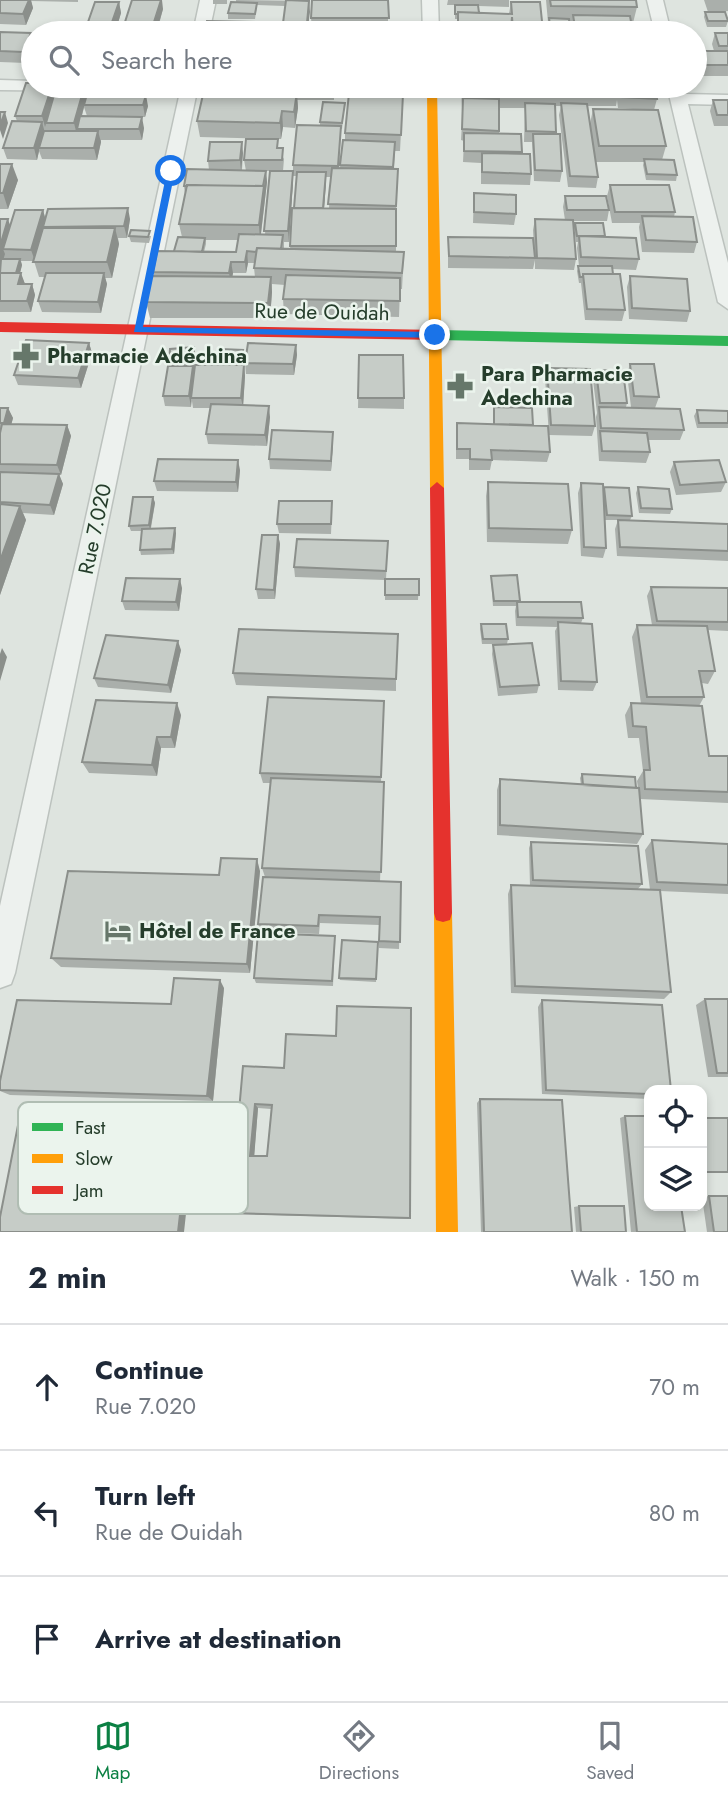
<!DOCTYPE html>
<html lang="en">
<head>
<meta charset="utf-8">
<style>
	body { margin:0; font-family:Jost,sans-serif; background:#f2f2f3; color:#1f2937 }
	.controls { position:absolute; right:21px; bottom:21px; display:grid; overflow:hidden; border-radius:14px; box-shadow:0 4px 10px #0003 }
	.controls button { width:63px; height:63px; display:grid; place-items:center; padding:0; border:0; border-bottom:2px solid #e0e1e3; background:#fff; color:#1f2937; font:35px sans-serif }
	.stop { position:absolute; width:21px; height:21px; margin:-16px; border:5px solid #1a73e8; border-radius:50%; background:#fff }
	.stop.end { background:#1a73e8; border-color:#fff; box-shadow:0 2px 7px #0008 }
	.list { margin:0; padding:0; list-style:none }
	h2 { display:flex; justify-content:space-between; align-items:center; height:91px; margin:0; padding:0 28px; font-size:30px }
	h2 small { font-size:23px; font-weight:400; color:#747a83 }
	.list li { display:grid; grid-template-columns:46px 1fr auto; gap:21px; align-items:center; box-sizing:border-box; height:126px; padding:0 28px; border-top:2px solid #e0e1e3 }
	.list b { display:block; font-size:26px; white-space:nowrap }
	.list p { margin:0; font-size:23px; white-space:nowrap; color:#747a83 }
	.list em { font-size:23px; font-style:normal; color:#747a83 }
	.icon { flex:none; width:38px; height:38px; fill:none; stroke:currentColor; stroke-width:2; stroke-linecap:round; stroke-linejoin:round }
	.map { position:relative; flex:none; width:728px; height:1232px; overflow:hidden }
	.search { position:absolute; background:#fff; box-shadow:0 4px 10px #0003; left:21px; right:21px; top:21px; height:77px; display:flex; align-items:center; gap:18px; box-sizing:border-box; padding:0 24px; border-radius:38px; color:#747a83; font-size:26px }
	.sheet { height:469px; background:#fff }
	nav { display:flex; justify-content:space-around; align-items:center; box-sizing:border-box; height:98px; border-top:2px solid #e0e1e3; background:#fff; font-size:19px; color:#747a83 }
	nav a { display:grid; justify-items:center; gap:4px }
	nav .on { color:#0b8043 }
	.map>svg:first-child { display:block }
</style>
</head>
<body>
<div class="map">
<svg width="728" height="1232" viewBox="0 0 728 1232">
	<rect width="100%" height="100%" fill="#dee4df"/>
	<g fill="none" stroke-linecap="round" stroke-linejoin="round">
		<g stroke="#bcc2be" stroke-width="3">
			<path id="street" d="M200 0H216L209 33H193Z
				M422 0H438L439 33H423Z
				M647 0H663L671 33H655Z
				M0 80 33 81V86H198L15 973 11 984 0 988V906L180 92 0 90Z
				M667 86H683L685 94 728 95V105L688 104 728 263V309L718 302Z"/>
		</g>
		<use href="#street" fill="#edf1ee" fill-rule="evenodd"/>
		<path fill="#30b455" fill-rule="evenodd" d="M438 330 728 336V346L438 340 431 335Z"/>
		<path fill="#ff9f0a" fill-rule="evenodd" d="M427 86H437L444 488 437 494 430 488Z
			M443 904 450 906 452 913 458 1232H436L434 913 436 906Z"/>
		<path fill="#e5322d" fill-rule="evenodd" d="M0 322 438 330 445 335 438 340 0 332Z
			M437 482 444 488 452 913 450 920 443 922 436 920 434 913 430 488Z"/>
	</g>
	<path fill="#aaafab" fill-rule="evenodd" d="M0 0H78V2L31 1 33 8 26 25 0 24Z
		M213 0H227V4H213Z
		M236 0 309 1V33H205L283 23 286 2 285 6 257 5 255 19H228V13L236 2Z
		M388 0V29H312L311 18Z
		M448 0H509V7L479 6V13L509 14 511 2 543 31 542 33H511V32V33H457L458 19H455V5H447Z
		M546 0H636L637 7 633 23H631L633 33H573L571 26 572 22H569L570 33H549Z
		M704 0H728V11L721 12 728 21 726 27H707L704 17 705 12H708Z
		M119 2 121 13 115 33H89L87 25Z
		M163 9 157 32H127L125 22Z
		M0 32 31 33 33 46 26 63 0 62Z
		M715 33H728V76H700L696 62 699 51H714L712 44Z
		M33 86H53L55 93 84 88 86 98 148 106 145 117 87 116 84 107 82 116 144 128 142 140H101V142L97 160 42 159 39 151 37 160 7 159 3 148 17 121 15 116Z
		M295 86H334V100H297L298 108 295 128 283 127 281 139H278V148L284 159 283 171 293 182 289 242H284V249H290L297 176H293V165L320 126V122L345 103 342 129H341L339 168H340L343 140H345V133L401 94H403L400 151H395L394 169H398L396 216V252H404L402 289H400L399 317 284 314 283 299 285 285 272 284V292L270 318H150L146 302 154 276 153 272 174 251 182 237 179 224 185 194 184 186 209 170 208 161 243 153 242 170 246 171 244 160 273 139 200 137 197 121 235 90 295 91ZM266 171H270L265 234H261L267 182ZM326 177H331L329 208H324ZM206 240H238L236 252H204L206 244ZM248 263H255L254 268 255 277H232L233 273H246Z
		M442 86H655L657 99 654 110 666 146 662 160 677 175 676 181 646 180 643 165 644 162H596L598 177 596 188 568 187 559 115 561 106H555L556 134 562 171 560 182 534 181 532 142H524L525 108H499V134L522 152V154L531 174 530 185 481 184V163L463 162 464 141 461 140 463 107H462L461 90 442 89ZM617 100 618 108 648 110 593 109 590 124 587 106H616Z
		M713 100H728V126H714L710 111Z
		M0 164 18 180 8 209H0Z
		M610 185 675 212 674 217 697 242 694 253 642 252 639 227 640 223H612L607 196Z
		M474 193 516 214 514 225 473 223Z
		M565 196 609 210 607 221H573L576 259 574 270 535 269V260L533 269 448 268V237L534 248 533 230 535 219 565 220 563 207Z
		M43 210 45 218 130 219 127 238H118L119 244 112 278H105L107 284 101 313 42 312 38 301 45 277H39L34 261H21L22 265 20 273 25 284H32L35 295 31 312H0V219L11 225Z
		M575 223 605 237 639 259 636 270 612 269 625 310 622 321 585 320 581 283H579L577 271 579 266 577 248 578 242H576L574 228Z
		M129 236H151L149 243 131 242Z
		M630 276 690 311 687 322 629 319 627 287Z
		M89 343 92 353 81 388 18 385 14 375Z
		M296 345 297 355 294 375 246 374 245 363Z
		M194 347 195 353 194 373 244 355 242 365H244L245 376 243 405 270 417 267 446 208 444 206 434 210 408H193L192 401 191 407 165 406 163 396 169 366Z
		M359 355 404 398V409L358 408Z
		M630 364 659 397 655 408 631 407 627 374Z
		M547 368 595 426 592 436 549 435 545 378Z
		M596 370 627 403 626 407 684 430 680 440H648L650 452 646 463 599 461 596 417 597 413 593 380Z
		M494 407 533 426 550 452 547 462 492 460 490 470H469V459H456V434L457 423 493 424Z
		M0 408H8L13 418 11 425H67L71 436 61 475H59L63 484 54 515 23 513 26 520 0 595Z
		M697 410 728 411V428H697L694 416Z
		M333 442 331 471 270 469 269 459Z
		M674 462 726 482 721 492 676 495 670 472Z
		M240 470 238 492 157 491 154 481Z
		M488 482 572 530 568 544 487 542 486 496Z
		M581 483 603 490 632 516 630 520 728 524V561L617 556 615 529 618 520H605L606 548 603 558 581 556 578 493Z
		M638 487 672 509 670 514 639 513 636 493Z
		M153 497 155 503 151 528 176 533 174 554 141 555 140 550 142 531H131L129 526Z
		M332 511 331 534 279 533 277 524Z
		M278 535 280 544 275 599H258L256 589Z
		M388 541 386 579H419L418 600H385V580L295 577 294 567Z
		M491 576 520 602 583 618 581 623 597 682 593 691 558 690 555 631 557 627 516 626 515 611 516 606H493L491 580Z
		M651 587 728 588V631L708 630 715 671 708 684 702 683 704 697 699 706 709 756H728V803L640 799 643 834 637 844 497 835V790L500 779 581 785 580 778 582 774 638 788 637 781 643 771 639 738H628L625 715 631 703 641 704 632 637 637 625H652L647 596Z
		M182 588 179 611 125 610 122 601Z
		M481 624 508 639 507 644H482L480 629Z
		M493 645 539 685 537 693 498 696 492 654Z
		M181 650 171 693 98 687 94 678Z
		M233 673 396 679V691L236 685Z
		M384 701 381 781 384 782 380 881 401 882 399 949 379 948V925L320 923 319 934 261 932 258 924 265 877 262 868 271 783H263L260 773Z
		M181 715 175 748H161L157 776 89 773 82 762Z
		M652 840 728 844V894L660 891 671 992 664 999 511 993 508 894 511 885 530 886 529 848 531 842 642 884 637 890H650L645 850Z
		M260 871 250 973 61 967 51 958 219 875Z
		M335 936 333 986 256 983 254 978Z
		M378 942 376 982 340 980 339 978Z
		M224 988 213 1101 10 1095 0 1091V1081L171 1004Z
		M705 999H728V1077H708L696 1005Z
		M542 1000 649 1090V1099L542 1094 538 1007Z
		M336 1036 410 1218 408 1219 235 1214 230 1213 243 1066 284 1068ZM258 1108 271 1109 267 1156H254Z
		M480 1099 572 1232H481L477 1103Z
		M625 1116 685 1232H631L620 1118Z
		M702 1118H728V1173H702Z
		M709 1196 728 1232H707L702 1197Z
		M579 1206 626 1232H576L574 1207Z"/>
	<path fill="#8b8f8b" d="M29 0H31L33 8 26 25 23 14Z
		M161 0H162L163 9 156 33 154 22Z
		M309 1 310 12 307 33 306 27Z
		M119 2 121 13 115 33H113L111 25Z
		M31 33 33 46 26 63 23 52Z
		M52 86H53L55 95 45 127 42 116Z
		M84 88 87 99 84 105V107L78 129H77V135L74 123Z
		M297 92 298 108 295 128 294 112Z
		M146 95 148 106 145 117 143 105Z
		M282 111 283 127 281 139 280 123Z
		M5 112 8 123 3 139 0 130V125Z
		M142 117 144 128 142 140 139 129Z
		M42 122 45 133 39 148V151L37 160 34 148Z
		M98 131 101 142 97 160 94 148Z
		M242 142 243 153 241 171 240 160Z
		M12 164 18 180 8 209 3 193Z
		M266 171 267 182 260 241 259 225Z
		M293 171V182L289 242 288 231Z
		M326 172V183L323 222V211Z
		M128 208 130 219 127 238 124 226Z
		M43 210 46 221 35 261 31 250Z
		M8 219 12 231 3 249 5 254 2 264 0 259V246Z
		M115 228 119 244 112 278 107 262Z
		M247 251 248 263 246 273 245 262Z
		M20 259 22 265 18 281 16 275Z
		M231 262 233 273 231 284 229 273Z
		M21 273 25 284H18Z
		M104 273 107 284 101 313 98 302Z
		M271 277 272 292 270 318 268 303Z
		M32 284 35 295 31 312 27 301Z
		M89 343 92 353 81 388 78 378Z
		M296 345 297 355 294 375 293 364Z
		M244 365 245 376 243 408 241 398Z
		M193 366 195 377 191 398V407L189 396Z
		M269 406 270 417 267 446 265 435Z
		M8 408 13 418 9 433 4 423Z
		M67 425 71 436 61 475 57 465Z
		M333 432V442L331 471V461Z
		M238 460 240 470 238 492 236 482Z
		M59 474 63 484 54 515 50 505Z
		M153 497 155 503 150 531 149 525Z
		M20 506 26 520 0 595V561Z
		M175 528 176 533 174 554 172 549Z
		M278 535 280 544 275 599 274 590Z
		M180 579 182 588 179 611 176 602Z
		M178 641 181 650 171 693 168 685Z
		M2 648 7 657 0 681V654Z
		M177 703 181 715 175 748 171 737Z
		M157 737 161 748 157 776 152 765Z
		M257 859 260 871 250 973 247 964Z
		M220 980 224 988 213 1101 207 1096Z
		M255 1104 258 1108 254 1159 250 1156Z
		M191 1119 196 1122 184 1232H178Z"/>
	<path fill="#c6ccc7" stroke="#8b8f8b" stroke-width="2" fill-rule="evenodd" d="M0 0H29L23 14 0 13Z
		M132 0H161L154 22H125Z
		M286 0 309 1 307 23H283Z
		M312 0H388L389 18H311Z
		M550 0H636L637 7 551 6Z
		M95 2H119L111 25H87Z
		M231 2 257 3 255 14 228 13Z
		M511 2H540L543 31 513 30 512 17 511 29 458 28V12L512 14Z
		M455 5H478L479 13 458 12V14H455Z
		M705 12H725L728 21H708Z
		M573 15 630 16 633 33H576Z
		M549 18 569 19 570 33H551Z
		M207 21 309 23 308 33H205Z
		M41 29H63L62 33H39Z
		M325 31 401 32V33H325Z
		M0 32 31 33 23 52 0 51Z
		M125 32H164V33H125Z
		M715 33H728V46H719Z
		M699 51H728V65H703Z
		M26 83H33V86H52L42 116H15Z
		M236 86H284L283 91 235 90Z
		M295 86H334L333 88H294Z
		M378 86H401V94L378 93Z
		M462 86H547L548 97 462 96Z
		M549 86H617L619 95 550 94Z
		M620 86H655L657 99 621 97Z
		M56 88H84L74 123H46Z
		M204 90 297 92 294 112 282 111 280 123 197 121Z
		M349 93 403 94 401 135 345 133Z
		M87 94 146 95 143 105H84Z
		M463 98 499 99V131L462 129Z
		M713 100H728V115H717Z
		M323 102 345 103 342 123 320 122Z
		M525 103 555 104 556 132 526 131Z
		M561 103 587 104 598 177 570 176Z
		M593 109 658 110 666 146H599Z
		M0 112H5L0 125Z
		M80 116 142 117 139 129H77Z
		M12 121 42 122 34 148H3Z
		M297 125 341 126 338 166 293 165Z
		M44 131H98L94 148H39Z
		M464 133 521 134 522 152 464 151Z
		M533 134H560L562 171 535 170Z
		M246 139H278L277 148H283L282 160H244Z
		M343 140 395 142 393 167 340 165Z
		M210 142H242L240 160 208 161Z
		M482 153 530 154 531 174 482 172Z
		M644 159 674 160 677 175 647 174Z
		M0 164H12L3 193H0Z
		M332 168 398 169 396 206 328 204Z
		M187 169 266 171 263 186 187 185V186H184Z
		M270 171H293L288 231H264Z
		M297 172H326L323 208H294Z
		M187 185 264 186 259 225 179 224Z
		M610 185H669L675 212H615Z
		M474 193 516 195V214L474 212Z
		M565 196H606L609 210H567Z
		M128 208 124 226 43 227 48 209Z
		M292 208 396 209V246H290Z
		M15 210H43L31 250 3 249Z
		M642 216 693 217 697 242 646 240Z
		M0 219H8L0 246Z
		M535 219 573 220 576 259 537 258Z
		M575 223H603L605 236H577Z
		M43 228H115L107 262H33Z
		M131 230 150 231 148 237 129 236Z
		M239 234 283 235 281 249 257 248 256 252 247 251 245 262H231L229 273 153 272 157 251 236 252Z
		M579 236 636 238 639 259 581 257Z
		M178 237 205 238 202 252 174 251Z
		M448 237 533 238 535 258 449 256Z
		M257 248 404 252 402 273 254 268Z
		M1 259H20L16 273H0Z
		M578 266H612L613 274H583V277H580Z
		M0 273H21L18 284H32L27 301H0Z
		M46 273H104L98 302 38 301Z
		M583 274H620L625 310 587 309Z
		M286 275 400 278V301L283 299Z
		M151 276 271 277 268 303 146 302Z
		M630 276 687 279 690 311 632 308Z
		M26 340 89 343 78 378 14 375Z
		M248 343 296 345 293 364 245 363Z
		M194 347 193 364 169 365 170 349Z
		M220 349 243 350 240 365H216Z
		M359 355H403L404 398H358Z
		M630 364H654L659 397 634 396Z
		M195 365H244L241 398H191Z
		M168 366H193L189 396H163Z
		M547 368 590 369 595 426 551 425Z
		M596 370 623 371 627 403H600Z
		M211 404 269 406 265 435 206 434Z
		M494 407 532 408 533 425 494 424Z
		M599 407 680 409 684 430 601 428Z
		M0 408H8L4 423H0Z
		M697 410 728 411V423H699Z
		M457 423 548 426 550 452 491 450 492 460 470 459V449H457Z
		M2 424 67 425 57 465 0 464V433Z
		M272 430 333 432 331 461 269 459Z
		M600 431 647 433 650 452 602 451Z
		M158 459 238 460 236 482 154 481Z
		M719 460 726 482 680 485 674 462Z
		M0 472 59 474 50 505 0 502Z
		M488 482 568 484 572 530 489 528Z
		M581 483 603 484 606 548 584 547Z
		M604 487 629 488 632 516 607 515Z
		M638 487 669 489 672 509 641 508Z
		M133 497H153L149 525 129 526Z
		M279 501H332L331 524H277Z
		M0 504 20 506 0 561Z
		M618 520 728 524V551L620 547Z
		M175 528 172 549 140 550 142 529Z
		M262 535H278L274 590 256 589Z
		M297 539 388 541 386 571 294 567Z
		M517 575 520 601H494L491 576Z
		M126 578 180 579 176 602 122 601Z
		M385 579H419V595H385Z
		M651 587 728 588V622L657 621Z
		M517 602H581L583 618 518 617Z
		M558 622 592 624 597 682 561 681Z
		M481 624H506L508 639H483Z
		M637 625 707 626 715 671H699L704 697H647Z
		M239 629 398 634 396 679 233 673Z
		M106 635 178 641 168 685 94 678Z
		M532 643 539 685 500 687 493 645Z
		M268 697 384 701 381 777 260 773Z
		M96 700 177 703 171 737H157L152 765 82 762Z
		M631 703 702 706 709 756H728V792L645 789 644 770H650L646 727 633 726Z
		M582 774 635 777 636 788 583 785Z
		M271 778 384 782 381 872 262 868Z
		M500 779 639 788 643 834 500 825Z
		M652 840 728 844V885L657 882Z
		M531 842 638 846 642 884 533 880Z
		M221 858 257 859 247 964 51 958 68 871 219 875Z
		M263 877 401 882 400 942 379 941 380 917 319 915 318 926 258 924Z
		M511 885 660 890 671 992 515 986Z
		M258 933 335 936 332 981 254 978Z
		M342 940 378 942 376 979 339 978Z
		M174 978 220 980 207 1096 0 1090V1081L17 1000 171 1004Z
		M705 999H728V1073H717Z
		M542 1000 662 1005 671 1090H649V1094L546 1090Z
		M337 1006 411 1008 410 1218 230 1213 243 1066 284 1068 286 1034 336 1036ZM255 1104 272 1105 267 1156H250Z
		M480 1099 562 1100 572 1232H484Z
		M20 1115 191 1119 178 1232H0V1217Z
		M625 1116H649V1206H681L685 1232H637Z
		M702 1118H728V1172H702Z
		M709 1196H728V1232H714Z
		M579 1206H624L626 1232H581Z"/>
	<path fill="#1a73e8" d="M171 169 175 171 143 327 435 332 438 338 134 332 167 171Z"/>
	<defs>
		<g id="pharmacy-bare" transform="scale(2.1)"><path d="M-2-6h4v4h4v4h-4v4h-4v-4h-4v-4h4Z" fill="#66776a" stroke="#ebf4ed" stroke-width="2.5" paint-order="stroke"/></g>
		<g id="hotel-bare" transform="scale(2.1)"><path d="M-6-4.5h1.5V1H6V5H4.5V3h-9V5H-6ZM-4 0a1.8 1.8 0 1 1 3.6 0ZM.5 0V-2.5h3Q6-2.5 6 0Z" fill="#66776a" stroke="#ebf4ed" stroke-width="2.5" paint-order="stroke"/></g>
	</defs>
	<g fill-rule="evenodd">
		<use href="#pharmacy-bare" x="26" y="356"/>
		<use href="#pharmacy-bare" x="460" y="386"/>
		<use href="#hotel-bare" x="118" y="931"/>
	</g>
	<g text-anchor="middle" stroke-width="5" stroke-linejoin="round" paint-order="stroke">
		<g font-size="21" fill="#253d2b" stroke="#ebf4ed">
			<text transform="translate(322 312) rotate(1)" y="7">Rue de Ouidah</text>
			<text transform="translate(95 529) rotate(-78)" y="7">Rue 7.020</text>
		</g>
		<g font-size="21" font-weight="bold" fill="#253d2b" stroke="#ebf4ed" text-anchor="start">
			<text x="47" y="363">Pharmacie Adéchina</text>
			<text x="481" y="381">Para Pharmacie<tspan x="481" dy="24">Adechina</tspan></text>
			<text x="139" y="938">Hôtel de France</text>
		</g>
	</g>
	<rect x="18" y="1102" width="230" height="112" rx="10" fill="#ebf4ed" stroke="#b0bdb3" stroke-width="2"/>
	<rect x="32" y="1123" width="31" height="8" fill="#30b455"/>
	<rect x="32" y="1154" width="31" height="9" fill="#ff9f0a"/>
	<rect x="32" y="1186" width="31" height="8" fill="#e5322d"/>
	<g font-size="19" fill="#253d2b">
		<text x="75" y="1134">Fast</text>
		<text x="75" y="1165">Slow</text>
		<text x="75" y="1197">Jam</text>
	</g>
</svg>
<div class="controls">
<button><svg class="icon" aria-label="locate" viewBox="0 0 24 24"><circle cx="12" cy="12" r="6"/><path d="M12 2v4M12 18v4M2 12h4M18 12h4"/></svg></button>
<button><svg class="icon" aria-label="layers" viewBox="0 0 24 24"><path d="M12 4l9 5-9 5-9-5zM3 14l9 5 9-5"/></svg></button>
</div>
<div class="stop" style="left:171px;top:171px"></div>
<div class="stop end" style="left:435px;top:335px"></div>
<div class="search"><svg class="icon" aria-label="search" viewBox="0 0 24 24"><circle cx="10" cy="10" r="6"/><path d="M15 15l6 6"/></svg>Search here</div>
</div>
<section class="sheet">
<h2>2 min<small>Walk · 150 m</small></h2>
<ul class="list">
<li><svg class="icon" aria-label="ahead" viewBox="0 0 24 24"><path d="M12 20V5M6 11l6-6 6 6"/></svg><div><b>Continue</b><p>Rue 7.020</p></div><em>70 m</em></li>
<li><svg class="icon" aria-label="left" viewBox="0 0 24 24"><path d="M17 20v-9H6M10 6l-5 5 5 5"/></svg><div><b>Turn left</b><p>Rue de Ouidah</p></div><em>80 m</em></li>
<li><svg class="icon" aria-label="arrive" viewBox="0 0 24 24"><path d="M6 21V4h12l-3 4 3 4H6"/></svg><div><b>Arrive at destination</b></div></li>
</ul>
</section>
<nav>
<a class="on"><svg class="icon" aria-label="map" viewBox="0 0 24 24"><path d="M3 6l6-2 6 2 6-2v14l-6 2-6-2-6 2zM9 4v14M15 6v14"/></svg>Map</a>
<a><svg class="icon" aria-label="directions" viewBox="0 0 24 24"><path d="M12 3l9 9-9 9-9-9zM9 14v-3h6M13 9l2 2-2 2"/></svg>Directions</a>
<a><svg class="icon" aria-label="saved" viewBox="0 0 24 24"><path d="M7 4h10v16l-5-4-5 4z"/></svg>Saved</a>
</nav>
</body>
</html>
